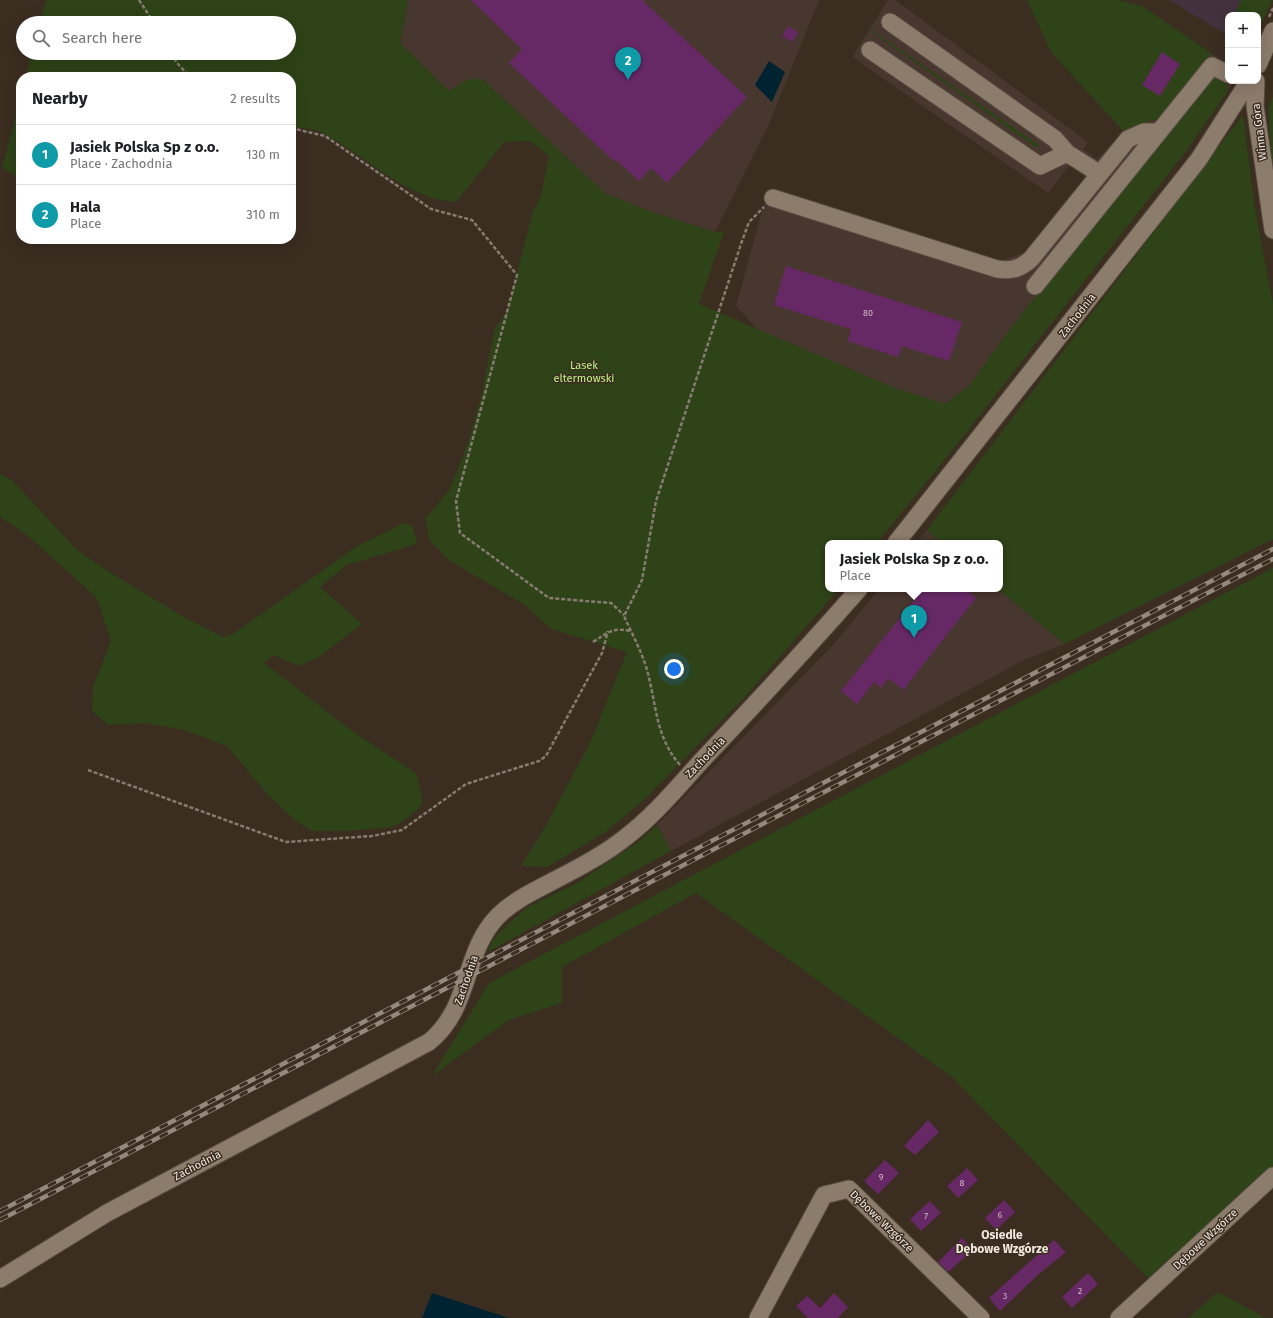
<!DOCTYPE html>
<html lang="en">
<head>
<meta charset="utf-8">
<style>
	body { margin:0; font-family:"Fira Sans",sans-serif; background:#f2f2f2; color:#202124 }
	.controls { position:absolute; right:12px; top:12px; display:grid; overflow:hidden; border-radius:8px; box-shadow:0 4px 16px #0002 }
	.controls button { width:36px; height:36px; display:grid; place-items:center; padding:0; border:0; border-bottom:1px solid #e0e0e0; background:#fff; color:#202124; font:20px sans-serif }
	.you { position:absolute; left:674px; top:669px; width:14px; height:14px; margin:-10px; border:3px solid #fff; border-radius:50%; background:#1a73e8; box-shadow:0 0 0 6px #1a73e833 }
	.badge { display:grid; place-items:center; width:26px; height:26px; border-radius:50%; background:#0f766e; color:#fff; font-size:13px; font-weight:700 }
	.pin { position:absolute; translate:-50% -33px; filter:drop-shadow(0 1px 2px #0008) }
	.pin::after { content:''; position:absolute; top:21px; width:14px; height:12px; background:inherit; clip-path:polygon(0 0,100% 0,50% 100%) }
	.popup { position:absolute; left:825px; top:540px; width:178px; height:52px; box-sizing:border-box; display:grid; place-content:center; border-radius:8px; background:#fff; filter:drop-shadow(0 1px 3px #0005); font-size:13px; white-space:nowrap; color:#757577 }
	.popup b { font-size:15px; color:#202124 }
	.popup::after { content:''; position:absolute; left:50%; top:100%; margin-left:-8px; border:8px solid transparent; border-top-color:#fff }
	.list { margin:0; padding:0; list-style:none }
	h2 { display:flex; justify-content:space-between; align-items:center; height:52px; margin:0; padding:0 16px; font-size:17px }
	h2 small { font-size:13px; font-weight:400; color:#757577 }
	.list li { display:grid; grid-template-columns:26px 1fr auto; gap:12px; align-items:center; box-sizing:border-box; height:60px; padding:0 16px; border-top:1px solid #e0e0e0 }
	.list b { display:block; font-size:15px; white-space:nowrap }
	.list p { margin:0; font-size:13px; white-space:nowrap; color:#757577 }
	.list em { font-size:13px; font-style:normal; color:#757577 }
	.icon { flex:none; width:22px; height:22px; fill:none; stroke:currentColor; stroke-width:2; stroke-linecap:round; stroke-linejoin:round }
	.map { position:relative; flex:none; width:1273px; height:1318px; overflow:hidden }
	.search { position:absolute; background:#fff; box-shadow:0 4px 16px #0002; left:16px; top:16px; width:280px; height:44px; display:flex; align-items:center; gap:10px; box-sizing:border-box; padding:0 14px; border-radius:22px; color:#757577; font-size:15px }
	.panel { position:absolute; background:#fff; box-shadow:0 4px 16px #0002; left:16px; top:72px; width:280px; height:172px; border-radius:16px }
	.map>svg:first-child { display:block }
</style>
</head>
<body>
<div class="map">
<svg width="1273" height="1318" viewBox="0 0 1273 1318">
	<rect width="100%" height="100%" fill="#3b2d20"/>
	<path fill="#43323d" d="M1169 0H1241L1234 15H1228V26L1224 33Z"/>
	<path fill="#48372f" d="M408 0H819L770 122 715 232 655 213 606 194 482 79H469L449 92 400 43Z
		M888 0H895L1088 142 1083 149 1097 159 1124 132 1139 124 1161 118 1211 53 1228 64V81H1233L1228 91 1227 83 1205 85 1014 324 969 386 945 404 895 388 758 330 736 306 768 190 1000 261 1025 252 1087 177 1069 166 1048 193 852 57Z
		M927 530 942 543H916Z
		M879 589H998L1065 644 1024 660 671 851 657 825 834 644Z"/>
	<path fill="#2e4317" d="M46 0H408L400 43 449 91 469 79H482L606 194 655 213 715 232H724L699 304 895 388 945 404 969 386 1014 324 1205 85 1212 78 1220 79 1227 83 1228 91 1187 150 958 443 877 543H828V589H839L743 699 646 798 606 832 547 867 521 866 545 827 590 743 627 652 551 629 525 605 450 561 430 541 425 519 450 489 468 442 480 401 495 328 507 312 533 211 541 196 549 156 530 141 504 142 456 202C405 200 363 152 318 131 310 128 299 128 291 126V77H26L32 53H289V23H40Z
		M1027 0H1117L1142 6 1211 53 1161 118 1139 124 1124 132 1051 52Z
		M1241 0H1272L1258 30V15H1234Z
		M870 29 1039 145 1037 148 869 30Z
		M21 96V179L2 168Z
		M1273 96V177L1268 109Z
		M1243 115 1255 209 1273 304V539L1065 644 998 589H1000V543H942L927 530Z
		M0 474 12 480 77 550 114 575 184 617 223 637 233 634 357 546 404 523 413 526 417 544 347 565 320 587 362 624 319 657 299 666 273 655 264 663 355 733 416 773 423 801 418 809 406 819 392 827 346 831H312L296 821 268 795 227 746 184 730 145 723 108 725 92 711 93 687 111 641 97 598 28 536 0 517Z
		M1273 568V1166L1148 1278 952 1077 696 893 562 967V1003L509 1020 432 1076 489 983Z
		M657 825 671 851 488 952 492 941 500 932 526 908 579 882 638 842Z
		M1218 1292 1266 1318H1188Z"/>
	<path fill="#002331" d="M769 61 785 72 772 102 755 85Z
		M432 1293 509 1318H422Z"/>
	<path fill="#672966" d="M471 0H642L747 97 667 183 651 168 639 181 615 159 614 161 509 63 522 49Z
		M788 26 798 32 792 42 782 36Z
		M1162 52 1180 64 1160 96 1142 85Z
		M786 266 962 322 949 361 902 346 898 357 848 341 851 329 774 305Z
		M923 589H965L976 598 903 690 889 678 881 688 874 682 857 704 841 691Z
		M928 1120 939 1132 915 1155 904 1146Z
		M885 1160 899 1173 878 1194 864 1181Z
		M967 1168 978 1180 958 1198 947 1186Z
		M1004 1200 1015 1212 996 1230 985 1218Z
		M930 1201 941 1213 921 1231 910 1219Z
		M962 1238 973 1250 948 1272 938 1262Z
		M1054 1240 1066 1252 1039 1274 1000 1311 989 1298Z
		M1088 1273 1098 1284 1072 1308 1062 1297Z
		M834 1293 848 1307 838 1318H808L796 1306 807 1296 820 1308Z"/>
	<g fill="none" stroke-linecap="round" stroke-linejoin="round">
		<g stroke="#574c40" stroke-width="19">
			<path id="minor" d="M890 22 1055 139 1067 153
				M870 50 1040 166 1067 153 1100 174
				M1258 65 1273 31
				M1256 81 1255 106 1273 230
				M773 198 997 269C1012 271 1020 269 1031 259L1128 139 1144 132H1158
				M1035 286 1212 66 1228 74
				M896 543 1199 159 1249 81
				M0 1279 107 1213 429 1042C472 1007 462 953 498 916 514 900 536 890 555 880 580 867 605 854 626 837 656 814 680 784 705 757 757 702 809 646 859 589
				M758 1318 824 1195 849 1189 981 1318
				M1119 1318 1273 1176"/>
		</g>
		<path stroke="#877c71" stroke-width="2.5" stroke-dasharray="4 2" stroke-linecap="butt" d="M139 0 154 23
			M1269 17 1273 8
			M171 53 177 63 190 77
			M291 128 325 136 431 209 472 220 517 275 456 501 460 533 549 598 611 603 624 615
			M593 642C607 633 613 627 630 631
			M680 765C655 736 657 706 647 670 642 652 632 634 624 616L642 580 656 501 742 241 749 222 764 207
			M88 770 286 842 372 836 402 830 466 784 539 761 546 756 602 653 608 631"/>
		<use href="#minor" stroke="#8c7c6c" stroke-width="17"/>
		<g stroke="#94897e" stroke-width="4.5">
			<path id="rail" d="M0 1211 1273 549
				M0 1220 1273 559"/>
		</g>
		<use href="#rail" stroke="#3b2d20" stroke-width="3" stroke-dasharray="9" stroke-linecap="butt"/>
	</g>
	<g text-anchor="middle" stroke-width="3" stroke-linejoin="round" paint-order="stroke">
		<g font-size="9" fill="#cdb8c0">
			<text x="868" y="316">80</text>
			<text x="881" y="1180">9</text>
			<text x="962" y="1186">8</text>
			<text x="1000" y="1218">6</text>
			<text x="926" y="1219">7</text>
			<text x="1080" y="1294">2</text>
			<text x="1005" y="1299">3</text>
		</g>
		<g font-size="11" fill="#efe7de" stroke="#3b2d20">
			<text transform="translate(1259 132) rotate(-97)" y="4">Winna Góra</text>
			<text transform="translate(1077 315) rotate(-52)" y="4">Zachodnia</text>
			<text transform="translate(705 757) rotate(-46)" y="4">Zachodnia</text>
			<text transform="translate(466 980) rotate(-71)" y="4">Zachodnia</text>
			<text transform="translate(197 1165) rotate(-28)" y="4">Zachodnia</text>
			<text transform="translate(882 1221) rotate(44)" y="4">Dębowe Wzgórze</text>
			<text transform="translate(1205 1239) rotate(-43)" y="4">Dębowe Wzgórze</text>
		</g>
		<g font-size="11" fill="#bef486" stroke="#3b2d20">
			<text x="584" y="369">Lasek<tspan x="584" dy="13">eltermowski</tspan></text>
		</g>
		<g font-size="12" font-weight="bold" fill="#efe7de" stroke="#3b2d20">
			<text x="1002" y="1239">Osiedle<tspan x="1002" dy="14">Dębowe Wzgórze</tspan></text>
		</g>
	</g>
</svg>
<div class="controls">
<button>+</button>
<button>−</button>
</div>
<div class="you"></div>
<div class="pin badge" style="left:914px;top:638px;background:#0f9aa8">1</div>
<div class="popup"><b>Jasiek Polska Sp z o.o.</b>Place</div>
<div class="pin badge" style="left:628px;top:80px;background:#0f9aa8">2</div>
<div class="search"><svg class="icon" aria-label="search" viewBox="0 0 24 24"><circle cx="10" cy="10" r="6"/><path d="M15 15l6 6"/></svg>Search here</div>
<section class="panel">
<h2>Nearby<small>2 results</small></h2>
<ul class="list">
<li><span class="badge" style="background:#0f9aa8">1</span><div><b>Jasiek Polska Sp z o.o.</b><p>Place · Zachodnia</p></div><em>130 m</em></li>
<li><span class="badge" style="background:#0f9aa8">2</span><div><b>Hala</b><p>Place</p></div><em>310 m</em></li>
</ul>
</section>
</div>
</body>
</html>
